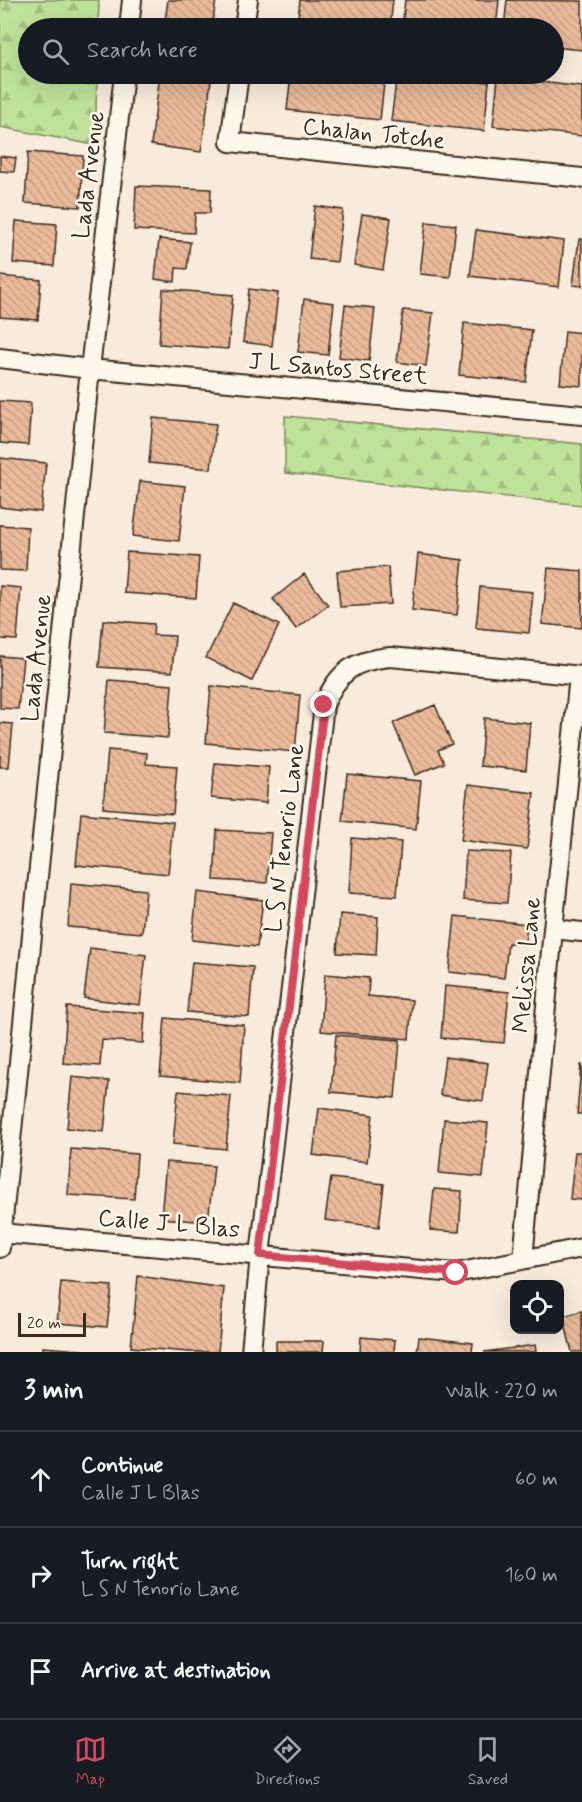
<!DOCTYPE html>
<html lang="en">
<head>
<meta charset="utf-8">
<style>
	body { margin:0; font-family:Mynerve,sans-serif; background:#20242c; color:#f1f3f6 }
	.controls { position:absolute; right:18px; bottom:18px; display:grid; overflow:hidden; border-radius:12px; box-shadow:0 6px 24px #0002 }
	.controls button { width:54px; height:54px; display:grid; place-items:center; padding:0; border:0; border-bottom:2px solid #363941; background:#171b24; color:#f1f3f6; font:30px sans-serif }
	.scale { position:absolute; left:18px; bottom:15px; width:68px; box-sizing:border-box; padding-left:6px; border:3px solid #3b2a1e; border-top:0; font-size:16px; line-height:21px; white-space:nowrap; color:#3b2a1e; -webkit-text-stroke:4px #fbf7ec; paint-order:stroke }
	.stop { position:absolute; width:18px; height:18px; margin:-14px; border:4px solid #d1495b; border-radius:50%; background:#fff }
	.stop.end { background:#d1495b; border-color:#fff; box-shadow:0 2px 6px #0008 }
	.list { margin:0; padding:0; list-style:none }
	h2 { display:flex; justify-content:space-between; align-items:center; height:78px; margin:0; padding:0 24px; font-size:26px }
	h2 small { font-size:20px; font-weight:400; color:#9ea1a6 }
	.list li { display:grid; grid-template-columns:39px 1fr auto; gap:18px; align-items:center; box-sizing:border-box; height:96px; padding:0 24px; border-top:2px solid #363941 }
	.list b { display:block; font-size:22px; white-space:nowrap }
	.list p { margin:0; font-size:20px; white-space:nowrap; color:#9ea1a6 }
	.list em { font-size:20px; font-style:normal; color:#9ea1a6 }
	.icon { flex:none; width:33px; height:33px; fill:none; stroke:currentColor; stroke-width:2; stroke-linecap:round; stroke-linejoin:round }
	.map { position:relative; flex:none; width:582px; height:1352px; overflow:hidden }
	.search { position:absolute; background:#171b24; box-shadow:0 6px 24px #0002; left:18px; right:18px; top:18px; height:66px; display:flex; align-items:center; gap:15px; box-sizing:border-box; padding:0 21px; border-radius:33px; color:#9ea1a6; font-size:22px }
	.sheet { height:366px; background:#171b24 }
	nav { display:flex; justify-content:space-around; align-items:center; box-sizing:border-box; height:84px; border-top:2px solid #363941; background:#171b24; font-size:16px; color:#9ea1a6 }
	nav a { display:grid; justify-items:center; gap:3px }
	nav .on { color:#d1495b }
	.map>svg:first-child { display:block }
</style>
</head>
<body>
<div class="map">
<svg width="582" height="1352" viewBox="0 0 582 1352">
	<defs>
		<pattern id="forest-firs" width="22" height="20" patternUnits="userSpaceOnUse" patternTransform="scale(1.5)"><rect width="22" height="20" fill="#bfe29b"/><path d="M5 1l3.5 6h-7zM16 11l3.5 6h-7z" fill="#a5c285"/></pattern>
		<pattern id="building-back-hatch" width="6" height="6" patternUnits="userSpaceOnUse" patternTransform="scale(1.5)"><rect width="6" height="6" fill="#eaba9b"/><path d="M-1 5l2 2M0 0l6 6M5-1l2 2" fill="none" stroke="#caa085"/></pattern>
	</defs>
	<rect width="100%" height="100%" fill="#f8ebdc"/>
	<filter id="ink" filterUnits="userSpaceOnUse"><feTurbulence type="fractalNoise" baseFrequency=".0167" numOctaves="2"/><feDisplacementMap in="SourceGraphic" scale="12" xChannelSelector="R" yChannelSelector="G"/><feConvolveMatrix kernelMatrix="1 2 1 2 8 2 1 2 1" color-interpolation-filters="sRGB"/></filter>
	<g filter="url(#ink)">
		<path fill="url(#forest-firs)" stroke="#7d865c" stroke-width="1.5" d="M0 0H99L98 28H28V74H97L95 145 0 127Z
			M285 416 582 444V505L285 473Z"/>
		<path fill="url(#building-back-hatch)" stroke="#3b2a1e" stroke-width="1.5" d="M168 0H216L212 28H164Z
			M300 0H393L390 28H324L297 26Z
			M405 0H499L496 28H402Z
			M507 0 582 1V50L554 47V28H504Z
			M160 74H212L201 152 151 145Z
			M291 74H385L380 120 287 110Z
			M397 74 489 82 484 131 391 121Z
			M498 77 582 87V136L493 126Z
			M28 152 83 156 80 207 25 203Z
			M0 156 16 158 14 172 0 171Z
			M136 186 211 189 210 213H195L194 233 134 230Z
			M315 206 343 210 337 262 309 259Z
			M362 214 391 218 383 270 354 265Z
			M16 221 57 224 54 266 13 263Z
			M426 222 456 225 450 277 420 274Z
			M476 230 564 241 559 287 470 276Z
			M159 239 190 242 187 269 176 268 175 282 155 279Z
			M579 239H582V286L573 285Z
			M0 276 41 280 38 320 0 317Z
			M163 289 233 295 228 349 159 344Z
			M249 289 278 293 272 346 243 342Z
			M304 299 334 303 328 355 298 352Z
			M345 305 375 308 369 361 339 357Z
			M403 310 433 313 426 366 397 362Z
			M464 323 532 330 526 382 459 375Z
			M565 331 582 333V386L560 384Z
			M0 401 31 403 28 445 0 443Z
			M153 418 216 424 211 469 149 463Z
			M0 458 46 463 41 512 0 507Z
			M140 481 185 486 179 541 133 536Z
			M0 525 28 527 26 571 0 570Z
			M127 552 199 557 196 598 124 593Z
			M418 554 463 560 457 615 412 610Z
			M388 567 391 604 340 607 337 571Z
			M548 568 582 571V628L542 624Z
			M304 574 328 605 296 629 273 599Z
			M0 586 21 588 17 640 0 639Z
			M480 587 533 592 529 633 476 628Z
			M233 603 279 625 252 681 206 658Z
			M103 620 154 624 153 635 175 636 172 672 99 667Z
			M0 656 23 658 18 709 0 708Z
			M109 680 172 685 168 738 104 733Z
			M211 686 300 695 295 752 206 743Z
			M435 705 452 744 438 750 444 763 415 775 393 723Z
			M484 718 530 723 526 770 480 766Z
			M0 723 13 724 9 767H0Z
			M108 750 147 753 146 764 177 766 173 814 103 808Z
			M215 763 269 767 266 803 211 798Z
			M347 774 421 781 416 829 342 821Z
			M468 785 534 793 527 849 461 840Z
			M81 813 173 822 168 874 76 865Z
			M217 830 271 833 267 883 214 880Z
			M352 838 401 842 397 896 349 893Z
			M466 851 511 853 507 903 463 900Z
			M71 883 146 890 142 933 68 927Z
			M197 892 263 900 257 947 192 940Z
			M340 914 378 917 376 955 337 953Z
			M455 916 527 924 525 945 508 943 504 978 449 972Z
			M90 948 146 955 140 1005 84 998Z
			M192 962 253 967 249 1017 187 1012Z
			M325 974 369 978 368 996 412 1000 409 1039 321 1031Z
			M445 986 509 992 504 1043 441 1038Z
			M67 1007 145 1013 143 1043 102 1040 100 1066 63 1063Z
			M165 1018 244 1025 240 1083 160 1076Z
			M336 1035 400 1040 395 1098 331 1092Z
			M445 1057 488 1063 483 1101 440 1095Z
			M581 1065H582V1114H577Z
			M72 1077 109 1081 104 1132 67 1128Z
			M178 1091 231 1096 226 1149 173 1144Z
			M319 1108 373 1115 367 1162 313 1155Z
			M444 1119 488 1123 483 1177 439 1173Z
			M71 1149 137 1154 134 1199 68 1195Z
			M575 1152H582V1200L570 1199Z
			M166 1162 214 1166 208 1222 161 1218Z
			M331 1178 384 1184 379 1227 325 1220Z
			M434 1189 462 1191 459 1232 430 1230Z
			M138 1276 224 1288 218 1352H188L131 1347Z
			M61 1282 112 1286 107 1327 57 1323Z
			M582 1311V1352H572L563 1316Z
			M361 1337 395 1340 394 1352H360Z
			M419 1337 473 1343 472 1352H417Z
			M276 1341H324L323 1352H276Z
			M535 1345 536 1352H484Z
			M43 1347 82 1350V1352H43Z"/>
		<g fill="none" stroke-linecap="round" stroke-linejoin="round">
			<g stroke="#3b2a1e" stroke-width="22">
				<path id="minor" d="M129 28 132 0
					M244 28 248 0
					M239 74 230 142 582 178
					M0 358 90 369 582 415
					M553 929 582 932
					M0 1233 456 1273 582 1248
					M0 1248 90 369 124 74
					M523 1259 553 929 579 676
					M251 1352 260 1255 324 705C338 671 355 660 391 657L582 676"/>
			</g>
			<use href="#minor" stroke="#fbf7ec" stroke-width="18"/>
		</g>
	</g>
	<g fill="none" stroke-linecap="round" stroke-linejoin="round" filter="url(#ink)">
		<path stroke="#d1495b" stroke-width="8" d="M324 705 260 1255 456 1273"/>
	</g>
	<g text-anchor="middle" stroke-width="5" stroke-linejoin="round" paint-order="stroke">
		<g font-size="24" fill="#3b2a1e" stroke="#fbf7ec">
			<text transform="translate(374 133) rotate(6)" y="8">Chalan Totche</text>
			<text transform="translate(88 175) rotate(-83)" y="8">Lada Avenue</text>
			<text transform="translate(338 368) rotate(5)" y="8">J L Santos Street</text>
			<text transform="translate(36 658) rotate(-84)" y="8">Lada Avenue</text>
			<text transform="translate(284 838) rotate(-83)" y="8">L S N Tenorio Lane</text>
			<text transform="translate(526 965) rotate(-85)" y="8">Melissa Lane</text>
			<text transform="translate(169 1223) rotate(5)" y="8">Calle J L Blas</text>
		</g>
	</g>
</svg>
<div class="controls">
<button><svg class="icon" aria-label="locate" viewBox="0 0 24 24"><circle cx="12" cy="12" r="6"/><path d="M12 2v4M12 18v4M2 12h4M18 12h4"/></svg></button>
</div>
<div class="scale">20 m</div>
<div class="stop" style="left:456px;top:1273px"></div>
<div class="stop end" style="left:324px;top:705px"></div>
<div class="search"><svg class="icon" aria-label="search" viewBox="0 0 24 24"><circle cx="10" cy="10" r="6"/><path d="M15 15l6 6"/></svg>Search here</div>
</div>
<section class="sheet">
<h2>3 min<small>Walk · 220 m</small></h2>
<ul class="list">
<li><svg class="icon" aria-label="ahead" viewBox="0 0 24 24"><path d="M12 20V5M6 11l6-6 6 6"/></svg><div><b>Continue</b><p>Calle J L Blas</p></div><em>60 m</em></li>
<li><svg class="icon" aria-label="right" viewBox="0 0 24 24"><path d="M7 20v-9h11M14 6l5 5-5 5"/></svg><div><b>Turn right</b><p>L S N Tenorio Lane</p></div><em>160 m</em></li>
<li><svg class="icon" aria-label="arrive" viewBox="0 0 24 24"><path d="M6 21V4h12l-3 4 3 4H6"/></svg><div><b>Arrive at destination</b></div></li>
</ul>
</section>
<nav>
<a class="on"><svg class="icon" aria-label="map" viewBox="0 0 24 24"><path d="M3 6l6-2 6 2 6-2v14l-6 2-6-2-6 2zM9 4v14M15 6v14"/></svg>Map</a>
<a><svg class="icon" aria-label="directions" viewBox="0 0 24 24"><path d="M12 3l9 9-9 9-9-9zM9 14v-3h6M13 9l2 2-2 2"/></svg>Directions</a>
<a><svg class="icon" aria-label="saved" viewBox="0 0 24 24"><path d="M7 4h10v16l-5-4-5 4z"/></svg>Saved</a>
</nav>
</body>
</html>
